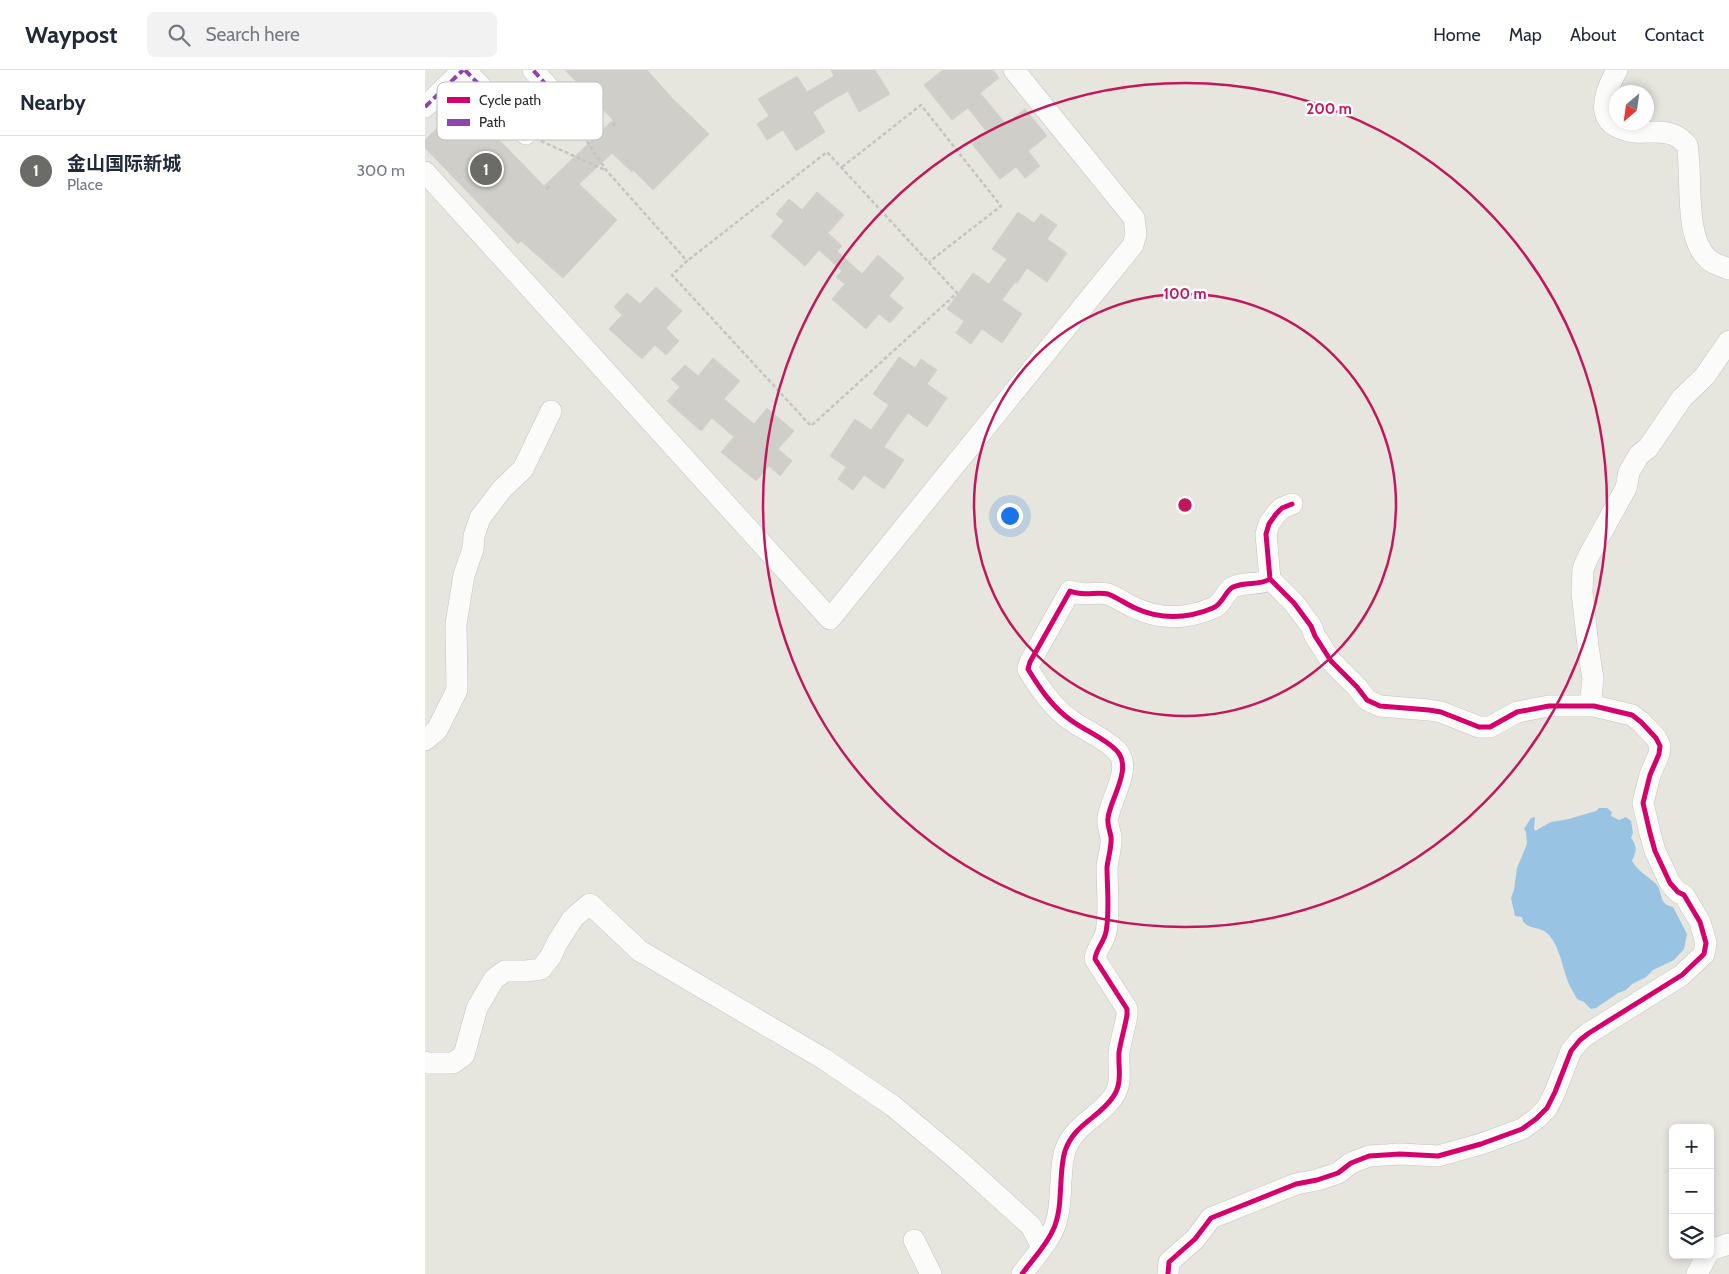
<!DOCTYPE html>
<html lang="en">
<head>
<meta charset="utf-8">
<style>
	body { margin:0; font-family:Cabin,"Noto Sans SC",sans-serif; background:#f2f2f3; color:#1f2937 }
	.controls { position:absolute; right:15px; bottom:15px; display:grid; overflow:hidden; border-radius:8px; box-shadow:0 2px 8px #0003 }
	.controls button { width:45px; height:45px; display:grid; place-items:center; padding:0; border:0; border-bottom:1px solid #e0e1e3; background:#fff; color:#1f2937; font:25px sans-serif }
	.compass { position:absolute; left:1184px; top:15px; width:45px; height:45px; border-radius:50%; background:#fff; box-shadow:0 2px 8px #0003; rotate:209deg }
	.you { position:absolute; left:584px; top:445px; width:18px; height:18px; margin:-12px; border:4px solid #fff; border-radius:50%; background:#1a73e8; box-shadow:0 0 0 8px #1a73e833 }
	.badge { display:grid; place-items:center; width:32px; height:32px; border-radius:50%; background:#6b6b68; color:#fff; font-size:16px; font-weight:700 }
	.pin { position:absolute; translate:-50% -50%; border:2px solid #fff; box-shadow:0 1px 5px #0006 }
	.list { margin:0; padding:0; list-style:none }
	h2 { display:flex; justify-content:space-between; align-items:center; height:65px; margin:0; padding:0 20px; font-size:21px }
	h2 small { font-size:16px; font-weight:400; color:#747a83 }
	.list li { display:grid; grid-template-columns:32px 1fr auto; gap:15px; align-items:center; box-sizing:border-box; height:70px; padding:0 20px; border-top:1px solid #e0e1e3 }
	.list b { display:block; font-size:19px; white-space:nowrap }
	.list p { margin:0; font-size:16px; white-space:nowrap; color:#747a83 }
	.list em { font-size:16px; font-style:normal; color:#747a83 }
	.icon { flex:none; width:28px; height:28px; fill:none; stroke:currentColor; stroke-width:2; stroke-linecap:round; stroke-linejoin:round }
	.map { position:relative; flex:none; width:1304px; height:1204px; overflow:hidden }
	header { display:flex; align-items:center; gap:30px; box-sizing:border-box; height:70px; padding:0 25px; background:#fff; border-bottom:1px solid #e0e1e3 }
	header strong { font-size:24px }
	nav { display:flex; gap:28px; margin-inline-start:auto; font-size:18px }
	.search { width:350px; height:45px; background:#f2f2f3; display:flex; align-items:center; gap:12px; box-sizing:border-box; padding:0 18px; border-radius:8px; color:#747a83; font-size:19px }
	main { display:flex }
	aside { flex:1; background:#fff }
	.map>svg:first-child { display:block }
</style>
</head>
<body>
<header>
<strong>Waypost</strong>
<div class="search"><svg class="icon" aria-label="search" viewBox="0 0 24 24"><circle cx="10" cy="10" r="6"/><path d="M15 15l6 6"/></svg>Search here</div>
<nav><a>Home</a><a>Map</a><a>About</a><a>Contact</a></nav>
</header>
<main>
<aside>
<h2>Nearby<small></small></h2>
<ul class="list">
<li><span class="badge">1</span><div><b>金山国际新城</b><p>Place</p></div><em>300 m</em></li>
</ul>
</aside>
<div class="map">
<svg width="1304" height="1204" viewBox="0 0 1304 1204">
	<rect width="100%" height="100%" fill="#e6e5de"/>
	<path fill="#98c3e3" d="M1174 738H1182L1187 742 1186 746 1194 750 1201 747 1206 751 1208 763 1206 768C1213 777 1211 781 1207 791 1213 801 1221 805 1230 813 1240 823 1231 833 1248 837L1262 864 1259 879 1249 890 1228 900 1221 907 1207 914 1201 920 1193 923 1171 938 1166 939 1159 932 1152 929C1149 922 1144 916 1142 909 1137 895 1134 876 1124 865 1116 855 1099 861 1097 847L1090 846 1086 828 1089 820 1092 798 1102 774 1101 762 1099 759 1106 748 1110 747 1109 758 1110 761 1126 752 1144 749 1171 741Z"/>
	<path fill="#cfcec9" stroke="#d1d0ca" d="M140 0H222L246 27 284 64 228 120 208 100 207 102 187 83 154 114 192 150 138 208 96 171 93 174 0 78V70L38 33 119 116 188 50Z
		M406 0H450L465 24 434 42 423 21 407 30 388 42 400 62 371 81 358 60 342 70 332 54 344 46 333 29 372 6 382 22 409 6Z
		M518 0H568L574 8 555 23 581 54 600 39 622 66 603 81 615 96 600 108 591 97 575 109 547 74 562 62 543 38 527 50 499 15Z
		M392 122 419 145 403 163 417 176 412 181 437 204 453 185 479 208 464 226 478 238 465 253 454 244 441 259 407 229 420 214 411 207 417 201 394 180 380 196 346 166 359 151 351 144 364 129 377 140Z
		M593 142 609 153 616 144 632 155 622 169 642 183 622 212 602 198 592 213 590 212 577 230 597 244 577 273 557 259 546 274 531 263 539 251 522 239 548 203 564 214 582 189 567 179Z
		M231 217 257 241 241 258 254 271 241 285 230 275 217 289 184 259 197 245 189 237 202 223 215 234Z
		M474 287 490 298 496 289 512 300 502 314 522 328 502 357 483 343 469 362 459 377 479 390 459 419 439 405 428 420 413 409 421 397 405 386 430 349 446 360 464 335 448 324Z
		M288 288 315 311 299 329 329 354 342 338 369 361 353 379 367 391 355 406 344 396 331 411 296 382 309 367 287 348 276 361 242 331 255 317 246 309 260 295 273 306Z"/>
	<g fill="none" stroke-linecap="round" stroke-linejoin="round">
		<g stroke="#c4c4c4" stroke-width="22">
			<path id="minor" d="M40 0 101 64 135 30 108 0
				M1192 0C1177 27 1168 56 1210 62 1223 63 1238 60 1249 65 1254 67 1258 71 1262 75 1268 105 1258 166 1283 189 1288 194 1297 196 1304 199
				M0 37 38 0
				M0 102 405 549 708 175 711 164 709 148 589 0
				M1165 636 1168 609 1163 576 1157 522 1158 499 1163 487 1201 418 1204 402 1214 385 1223 378 1257 328 1280 306 1304 271
				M0 670 12 660 32 620 31 554 39 505 48 479 49 466 55 448 77 419 98 399 126 341
				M0 992 2 993H28L39 985 52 938 69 909 80 901H101L116 899 126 886 132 873 148 848 165 834 215 881 399 989 468 1036 533 1090 606 1156 617 1177
				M489 1170 506 1204
				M1285 1180 1304 1174
				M597 1204C607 1190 621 1176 628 1160 639 1138 633 1103 640 1081 649 1054 674 1048 688 1027 698 1013 693 998 694 982 696 970 700 957 702 945V939L670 889C671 879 679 872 681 862 685 841 682 818 682 797 683 788 687 776 686 767 685 761 682 755 683 748 685 729 709 697 691 680 679 668 661 661 647 651 628 638 615 619 603 599L605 592 645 521C659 527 671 521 683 524 693 528 701 534 710 538 736 550 762 549 788 538 798 534 800 521 808 517 821 511 834 516 845 509L841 464 844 454 851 444 857 438 867 434
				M743 1204 744 1192 770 1169 786 1148 871 1114 892 1110 913 1103 926 1093 944 1086 975 1084 1013 1086 1056 1074 1097 1059 1111 1049 1122 1038 1130 1022 1146 981 1155 970 1164 963 1257 905 1279 884 1281 873 1275 852 1259 825 1253 822 1245 813 1230 781 1225 763 1218 733 1225 705 1234 684 1235 676 1231 668 1216 652 1207 645 1169 636H1124L1092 642 1065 657H1054L1016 642 1004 640 955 636 942 630 932 617 906 591 890 566 886 556 869 533 845 509
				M1272 1204 1282 1185"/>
		</g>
		<path stroke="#c4c4c3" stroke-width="2.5" stroke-dasharray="4 2.5" stroke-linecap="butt" d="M144 44 181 100 262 191 247 205 386 356 532 223 402 82 262 191
			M188 56 190 53
			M116 71 180 100
			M417 97 496 35 576 136 504 192
			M122 119 124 116"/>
		<use href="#minor" stroke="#fbfbfa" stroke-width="21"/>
		<path stroke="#8e44ad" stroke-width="4" stroke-dasharray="8 4" stroke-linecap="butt" d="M40 0 101 64 135 30 108 0
			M0 37 38 0"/>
		<g stroke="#fff" stroke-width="8">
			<path id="cycleway" d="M597 1204C607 1190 621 1176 628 1160 639 1138 633 1103 640 1081 649 1054 674 1048 688 1027 698 1013 693 998 694 982 696 970 700 957 702 945V939L670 889C671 879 679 872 681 862 685 841 682 818 682 797 683 788 687 776 686 767 685 761 682 755 683 748 685 729 709 697 691 680 679 668 661 661 647 651 628 638 615 619 603 599L605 592 645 521C659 527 671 521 683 524 693 528 701 534 710 538 736 550 762 549 788 538 798 534 800 521 808 517 821 511 834 516 845 509L841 464 844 454 851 444 857 438 867 434
				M743 1204 744 1192 770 1169 786 1148 871 1114 892 1110 913 1103 926 1093 944 1086 975 1084 1013 1086 1056 1074 1097 1059 1111 1049 1122 1038 1130 1022 1146 981 1155 970 1164 963 1257 905 1279 884 1281 873 1275 852 1259 825 1253 822 1245 813 1230 781 1225 763 1218 733 1225 705 1234 684 1235 676 1231 668 1216 652 1207 645 1169 636H1124L1092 642 1065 657H1054L1016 642 1004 640 955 636 942 630 932 617 906 591 890 566 886 556 869 533 845 509"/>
		</g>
		<use href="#cycleway" stroke="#d6006c" stroke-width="5"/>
	</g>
	<g fill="none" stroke="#c2185b" stroke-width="2.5">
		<circle cx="760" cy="435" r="211"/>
		<circle cx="760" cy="435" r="422"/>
	</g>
	<rect x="12" y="12" width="166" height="58" rx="8" fill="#fff" stroke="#bfbfbf" stroke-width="1"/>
	<rect x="22" y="27" width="23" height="6" fill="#d6006c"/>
	<rect x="22" y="49" width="23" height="7" fill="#8e44ad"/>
	<g font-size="14" fill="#292929">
		<text x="54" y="35">Cycle path</text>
		<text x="54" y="57">Path</text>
	</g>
	<circle cx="760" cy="435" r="8" fill="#c2185b" stroke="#fff" stroke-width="2.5"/>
	<g font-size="15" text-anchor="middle" font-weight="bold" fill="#c2185b" stroke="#fff" stroke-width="4.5" stroke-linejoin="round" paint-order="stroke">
		<text x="904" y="44">200 m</text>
		<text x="760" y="229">100 m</text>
	</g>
</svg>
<div class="controls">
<button>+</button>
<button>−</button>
<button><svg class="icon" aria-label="layers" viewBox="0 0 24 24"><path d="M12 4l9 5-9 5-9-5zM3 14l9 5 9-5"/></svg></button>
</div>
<svg class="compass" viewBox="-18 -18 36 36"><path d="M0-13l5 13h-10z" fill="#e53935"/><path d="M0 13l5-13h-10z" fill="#747a83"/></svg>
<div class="you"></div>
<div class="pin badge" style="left:61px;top:99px">1</div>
</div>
</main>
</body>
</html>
